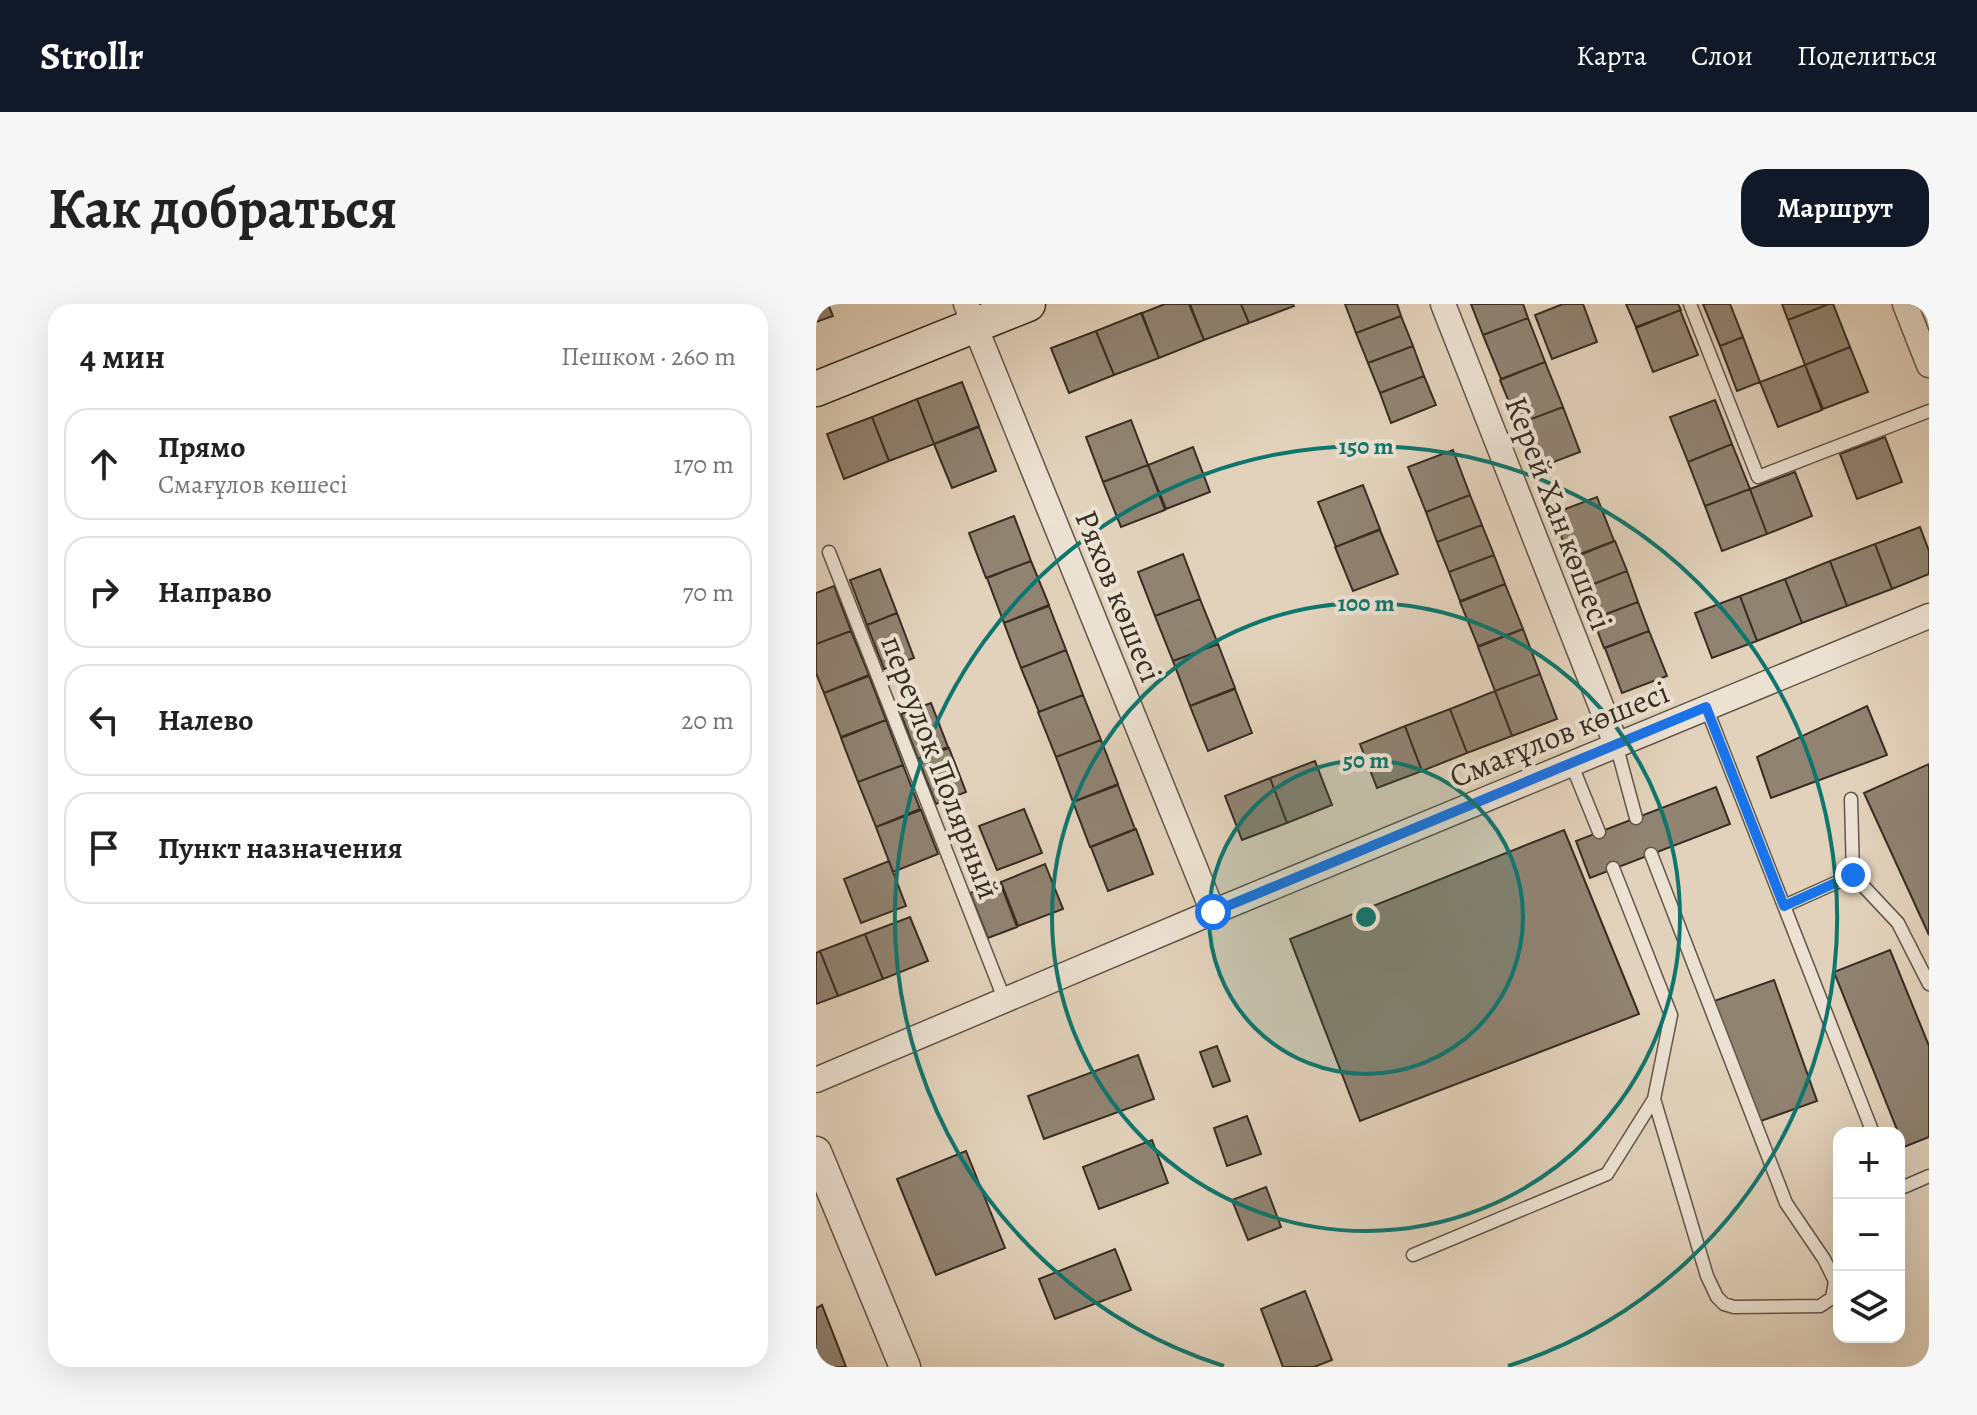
<!DOCTYPE html>
<html lang="ru">
<head>
<meta charset="utf-8">
<style>
	body { margin:0; font-family:Alegreya,serif; background:#f6f6f6; color:#222 }
	.controls { position:absolute; right:24px; bottom:24px; display:grid; overflow:hidden; border-radius:16px; box-shadow:0 8px 32px #0002 }
	.controls button { width:72px; height:72px; display:grid; place-items:center; padding:0; border:0; border-bottom:2px solid #e0e0e0; background:#fff; color:#222; font:40px sans-serif }
	.stop { position:absolute; width:24px; height:24px; margin:-18px; border:6px solid #1a73e8; border-radius:50%; background:#fff }
	.stop.end { background:#1a73e8; border-color:#fff; box-shadow:0 2px 8px #0008 }
	.list { margin:0; padding:0; list-style:none }
	h2 { display:flex; justify-content:space-between; align-items:center; height:104px; margin:0; padding:0 32px; font-size:34px }
	h2 small { font-size:26px; font-weight:400; color:#767676 }
	.list li { display:grid; grid-template-columns:52px 1fr auto; gap:24px; align-items:center; box-sizing:border-box; height:112px; margin:0 16px 16px; padding:0 16px; border:2px solid #e0e0e0; border-radius:24px }
	.list b { display:block; font-size:30px; white-space:nowrap }
	.list p { margin:0; font-size:26px; white-space:nowrap; color:#767676 }
	.list em { font-size:26px; font-style:normal; color:#767676 }
	.icon { flex:none; width:44px; height:44px; fill:none; stroke:currentColor; stroke-width:2; stroke-linecap:round; stroke-linejoin:round }
	.map { position:relative; flex:none; width:1113px; height:1063px; overflow:hidden; border-radius:24px }
	header { display:flex; align-items:center; gap:48px; box-sizing:border-box; height:112px; padding:0 40px; background:#111827; color:#fff }
	header strong { font-size:38px }
	nav { display:flex; gap:44px; margin-inline-start:auto; font-size:28px }
	.intro { display:flex; align-items:center; justify-content:space-between; box-sizing:border-box; height:192px; padding:0 48px }
	h1 { margin:0; font-size:56px }
	.button { padding:20px 36px; border-radius:24px; background:#111827; color:#fff; font-size:28px; font-weight:700 }
	main { display:flex; gap:48px; padding:0 48px }
	aside { flex:1; background:#fff; border-radius:24px; box-shadow:0 8px 32px #0002 }
	.map>svg:first-child { display:block }
</style>
</head>
<body>
<header>
<strong>Strollr</strong>
<nav><a>Карта</a><a>Слои</a><a>Поделиться</a></nav>
</header>
<div class="intro"><h1>Как добраться</h1><a class="button">Маршрут</a></div>
<main>
<aside>
<h2>4 мин<small>Пешком · 260 m</small></h2>
<ul class="list">
<li><svg class="icon" aria-label="ahead" viewBox="0 0 24 24"><path d="M12 20V5M6 11l6-6 6 6"/></svg><div><b>Прямо</b><p>Смағұлов көшесі</p></div><em>170 m</em></li>
<li><svg class="icon" aria-label="right" viewBox="0 0 24 24"><path d="M7 20v-9h11M14 6l5 5-5 5"/></svg><div><b>Направо</b></div><em>70 m</em></li>
<li><svg class="icon" aria-label="left" viewBox="0 0 24 24"><path d="M17 20v-9H6M10 6l-5 5 5 5"/></svg><div><b>Налево</b></div><em>20 m</em></li>
<li><svg class="icon" aria-label="arrive" viewBox="0 0 24 24"><path d="M6 21V4h12l-3 4 3 4H6"/></svg><div><b>Пункт назначения</b></div></li>
</ul>
</aside>
<div class="map">
<svg width="1113" height="1063" viewBox="0 0 1113 1063">
	<rect width="100%" height="100%" fill="#e2d2bb"/>
	<filter id="stains"><feTurbulence type="fractalNoise" baseFrequency=".0025" numOctaves="4"/><feColorMatrix values="0 0 0 0 .2 0 0 0 0 .09 0 0 0 0 .02 0 0 0 .5 -.17"/></filter>
	<radialGradient id="worn" r=".72"><stop offset=".6" stop-color="#630" stop-opacity="0"/><stop offset="1" stop-color="#630" stop-opacity=".3"/></radialGradient>
	<path fill="#908372" stroke="#372d23" stroke-width="2" d="M0 0H12L17 12 0 18Z
		M349 0H373L388 36 343 54 326 9Z
		M374 0H425L433 19 388 36Z
		M425 0H477L478 2 433 19Z
		M529 0H581L585 12 540 29Z
		M655 0H707L712 14 667 31Z
		M747 0H767L781 38 736 55 719 11Z
		M810 0H862L865 6 820 23Z
		M887 0H914L927 33 904 42Z
		M966 0H1013L972 16Z
		M1013 0H1017L1034 43 989 61 972 16Z
		M864 6 882 51 837 68 820 24Z
		M325 9 343 54 298 71 280 27Z
		M585 12 597 42 552 59 540 29Z
		M712 14 729 58 685 75 667 31Z
		M280 27 298 71 253 89 235 44Z
		M927 33 944 78 921 87 904 42Z
		M597 42 608 72 564 89 552 59Z
		M1034 43 1052 88 1007 105 989 61Z
		M729 58 747 103 702 120 684 76Z
		M989 61 1006 106 962 123 944 78Z
		M608 72 620 101 575 119 564 89Z
		M146 78 163 122 118 140 101 95Z
		M101 95 118 140 73 157 56 113Z
		M899 96 916 140 872 158 854 113Z
		M747 103 764 148 719 165 702 120Z
		M56 113 73 157 28 175 11 130Z
		M315 116 332 161 287 178 270 133Z
		M163 123 180 167 136 184 118 140Z
		M1069 133 1086 178 1041 195 1024 150Z
		M916 140 934 185 889 202 872 158Z
		M377 143 394 188 350 205 332 161Z
		M637 146 654 191 610 208 592 163Z
		M332 161 349 206 305 223 287 178Z
		M979 168 996 212 951 230 934 185Z
		M547 181 564 225 520 243 502 198Z
		M934 185 951 230 906 247 889 202Z
		M654 191 666 221 621 238 610 208Z
		M781 193 798 237 754 254 736 210Z
		M198 212 215 257 170 274 153 229Z
		M666 221 678 251 633 268 621 238Z
		M1104 223 1113 247V270L1076 285 1059 240Z
		M564 226 582 270 537 287 519 243Z
		M799 237 811 267 765 285 754 255Z
		M1059 240 1076 285 1031 302 1014 257Z
		M367 250 384 295 339 312 322 268Z
		M678 251 689 280 644 297 633 268Z
		M215 257 233 301 188 319 171 274Z
		M1014 257 1031 302 986 319 969 275Z
		M64 265 81 309 51 321 34 276Z
		M811 267 822 298 777 315 765 285Z
		M969 275 986 319 941 337 924 292Z
		M689 280 707 325 662 342 644 298Z
		M18 282 35 327 0 340V289Z
		M924 292 941 337 896 354 879 309Z
		M384 295 402 340 357 357 339 312Z
		M822 298 833 327 788 344 777 315Z
		M233 302 250 346 205 364 188 319Z
		M81 309 98 354 68 365 51 321Z
		M707 325 724 370 679 387 662 343Z
		M35 327 53 371 8 389 0 369V340Z
		M833 327 851 372 806 389 789 344Z
		M402 340 419 384 374 402 357 357Z
		M250 346 267 391 223 408 205 364Z
		M724 370 741 415 696 432 679 387Z
		M53 372 70 416 25 433 8 389Z
		M419 385 436 429 392 447 374 402Z
		M679 387 696 432 651 449 634 405Z
		M267 391 285 436 240 453 222 408Z
		M115 399 132 443 102 455 85 410Z
		M1051 402 1071 451 955 494 941 453Z
		M634 405 651 449 606 467 589 422Z
		M70 416 87 461 42 478 25 434Z
		M589 422 606 467 561 484 544 440Z
		M285 436 302 480 257 498 240 453Z
		M133 444 150 488 120 500 102 455Z
		M499 457 516 501 471 519 454 474Z
		M1113 460V631L1048 489Z
		M87 461 104 505 60 523 42 478Z
		M454 474 471 519 426 536 409 492Z
		M302 481 319 525 274 543 257 498Z
		M900 483 914 520 774 574 760 537Z
		M208 505 226 549 181 566 163 522Z
		M105 506 122 550 77 568 60 523Z
		M320 525 337 570 292 587 275 543Z
		M748 526 823 710 544 817 474 635Z
		M73 557 90 602 45 619 28 575Z
		M229 560 247 605 202 622 185 578Z
		M184 578 201 623 172 634 154 589Z
		M94 613 112 657 67 675 49 630Z
		M49 630 67 675 22 692 4 647Z
		M1074 646 1113 742V833L1088 843 1018 668Z
		M4 647 22 692 0 700V649Z
		M958 676 1001 797 942 818 898 697Z
		M401 742 414 777 397 783 384 748Z
		M322 751 338 795 228 835 212 792Z
		M431 812 445 850 411 862 398 824Z
		M336 836 352 879 283 905 267 863Z
		M150 847 189 944 120 971 81 875Z
		M450 883 465 923 432 936 416 896Z
		M299 945 315 986 239 1015 223 975Z
		M489 987 516 1056 498 1063H467L445 1005Z
		M6 1001 30 1063H0V1004Z"/>
	<g fill="none" stroke-linecap="round" stroke-linejoin="round">
		<g stroke="#625649" stroke-width="15">
			<path id="service" d="M874 0 942 173 1113 107
				M13 248 189 697
				M890 403 1057 829
				M800 440 820 514
				M755 459 783 528
				M835 550 970 899 1008 955 1019 977 1016 994 1004 1002 918 1003 908 1000 901 993 891 972 838 795
				M1037 571 1082 619 1113 680
				M968 602 1037 571 1035 495
				M1083 885 1113 872
				M597 951 791 870 838 795 855 711 797 564"/>
		</g>
		<g stroke="#625649" stroke-width="27">
			<path id="minor" d="M150 0 397 608
				M627 0 800 440
				M1089 0 1113 61
				M0 776 397 608 1113 312"/>
		</g>
		<g stroke="#625649" stroke-width="33">
			<path id="tertiary" d="M0 848 89 1063"/>
		</g>
		<g stroke="#372d23" stroke-width="37">
			<path id="secondary" d="M0 85 212 0"/>
		</g>
		<use href="#service" stroke="#ece2d3" stroke-width="12"/>
		<use href="#minor" stroke="#ece2d3" stroke-width="24"/>
		<use href="#tertiary" stroke="#ece2d3" stroke-width="30"/>
		<use href="#secondary" stroke="#ece2d3" stroke-width="34"/>
	</g>
	<g fill="none" stroke-linecap="round" stroke-linejoin="round">
		<path stroke="#1a73e8" stroke-width="10" d="M397 608 890 403 968 602 1037 571"/>
	</g>
	<circle cx="550" cy="613" r="157" fill="#0f766e" fill-opacity=".12"/>
	<g fill="none" stroke="#0f766e" stroke-width="4">
		<circle cx="550" cy="613" r="157"/>
		<circle cx="550" cy="613" r="314"/>
		<path d="M408 1062A471 471 0 1 1 692 1062"/>
	</g>
	<g text-anchor="middle" stroke-width="8" stroke-linejoin="round" paint-order="stroke">
		<g font-size="32" fill="#372d23" stroke="#ece2d3">
			<text transform="translate(743 209) rotate(69)" y="11">Керей Хан көшесі</text>
			<text transform="translate(303 292) rotate(68)" y="11">Ряхов көшесі</text>
			<text transform="translate(743 430) rotate(-22)" y="11">Смағұлов көшесі</text>
			<text transform="translate(125 463) rotate(69)" y="11">переулок Полярный</text>
		</g>
	</g>
	<circle cx="550" cy="613" r="12" fill="#0f766e" stroke="#ece2d3" stroke-width="4"/>
	<g font-size="24" text-anchor="middle" font-weight="bold" fill="#0f766e" stroke="#ece2d3" stroke-width="8" stroke-linejoin="round" paint-order="stroke">
		<text x="550" y="150">150 m</text>
		<text x="550" y="307">100 m</text>
		<text x="550" y="464">50 m</text>
	</g>
	<rect width="100%" height="100%" filter="url(#stains)"/>
	<rect width="100%" height="100%" fill="url(#worn)"/>
</svg>
<div class="controls">
<button>+</button>
<button>−</button>
<button><svg class="icon" aria-label="layers" viewBox="0 0 24 24"><path d="M12 4l9 5-9 5-9-5zM3 14l9 5 9-5"/></svg></button>
</div>
<div class="stop" style="left:397px;top:608px"></div>
<div class="stop end" style="left:1037px;top:571px"></div>
</div>
</main>
</body>
</html>
